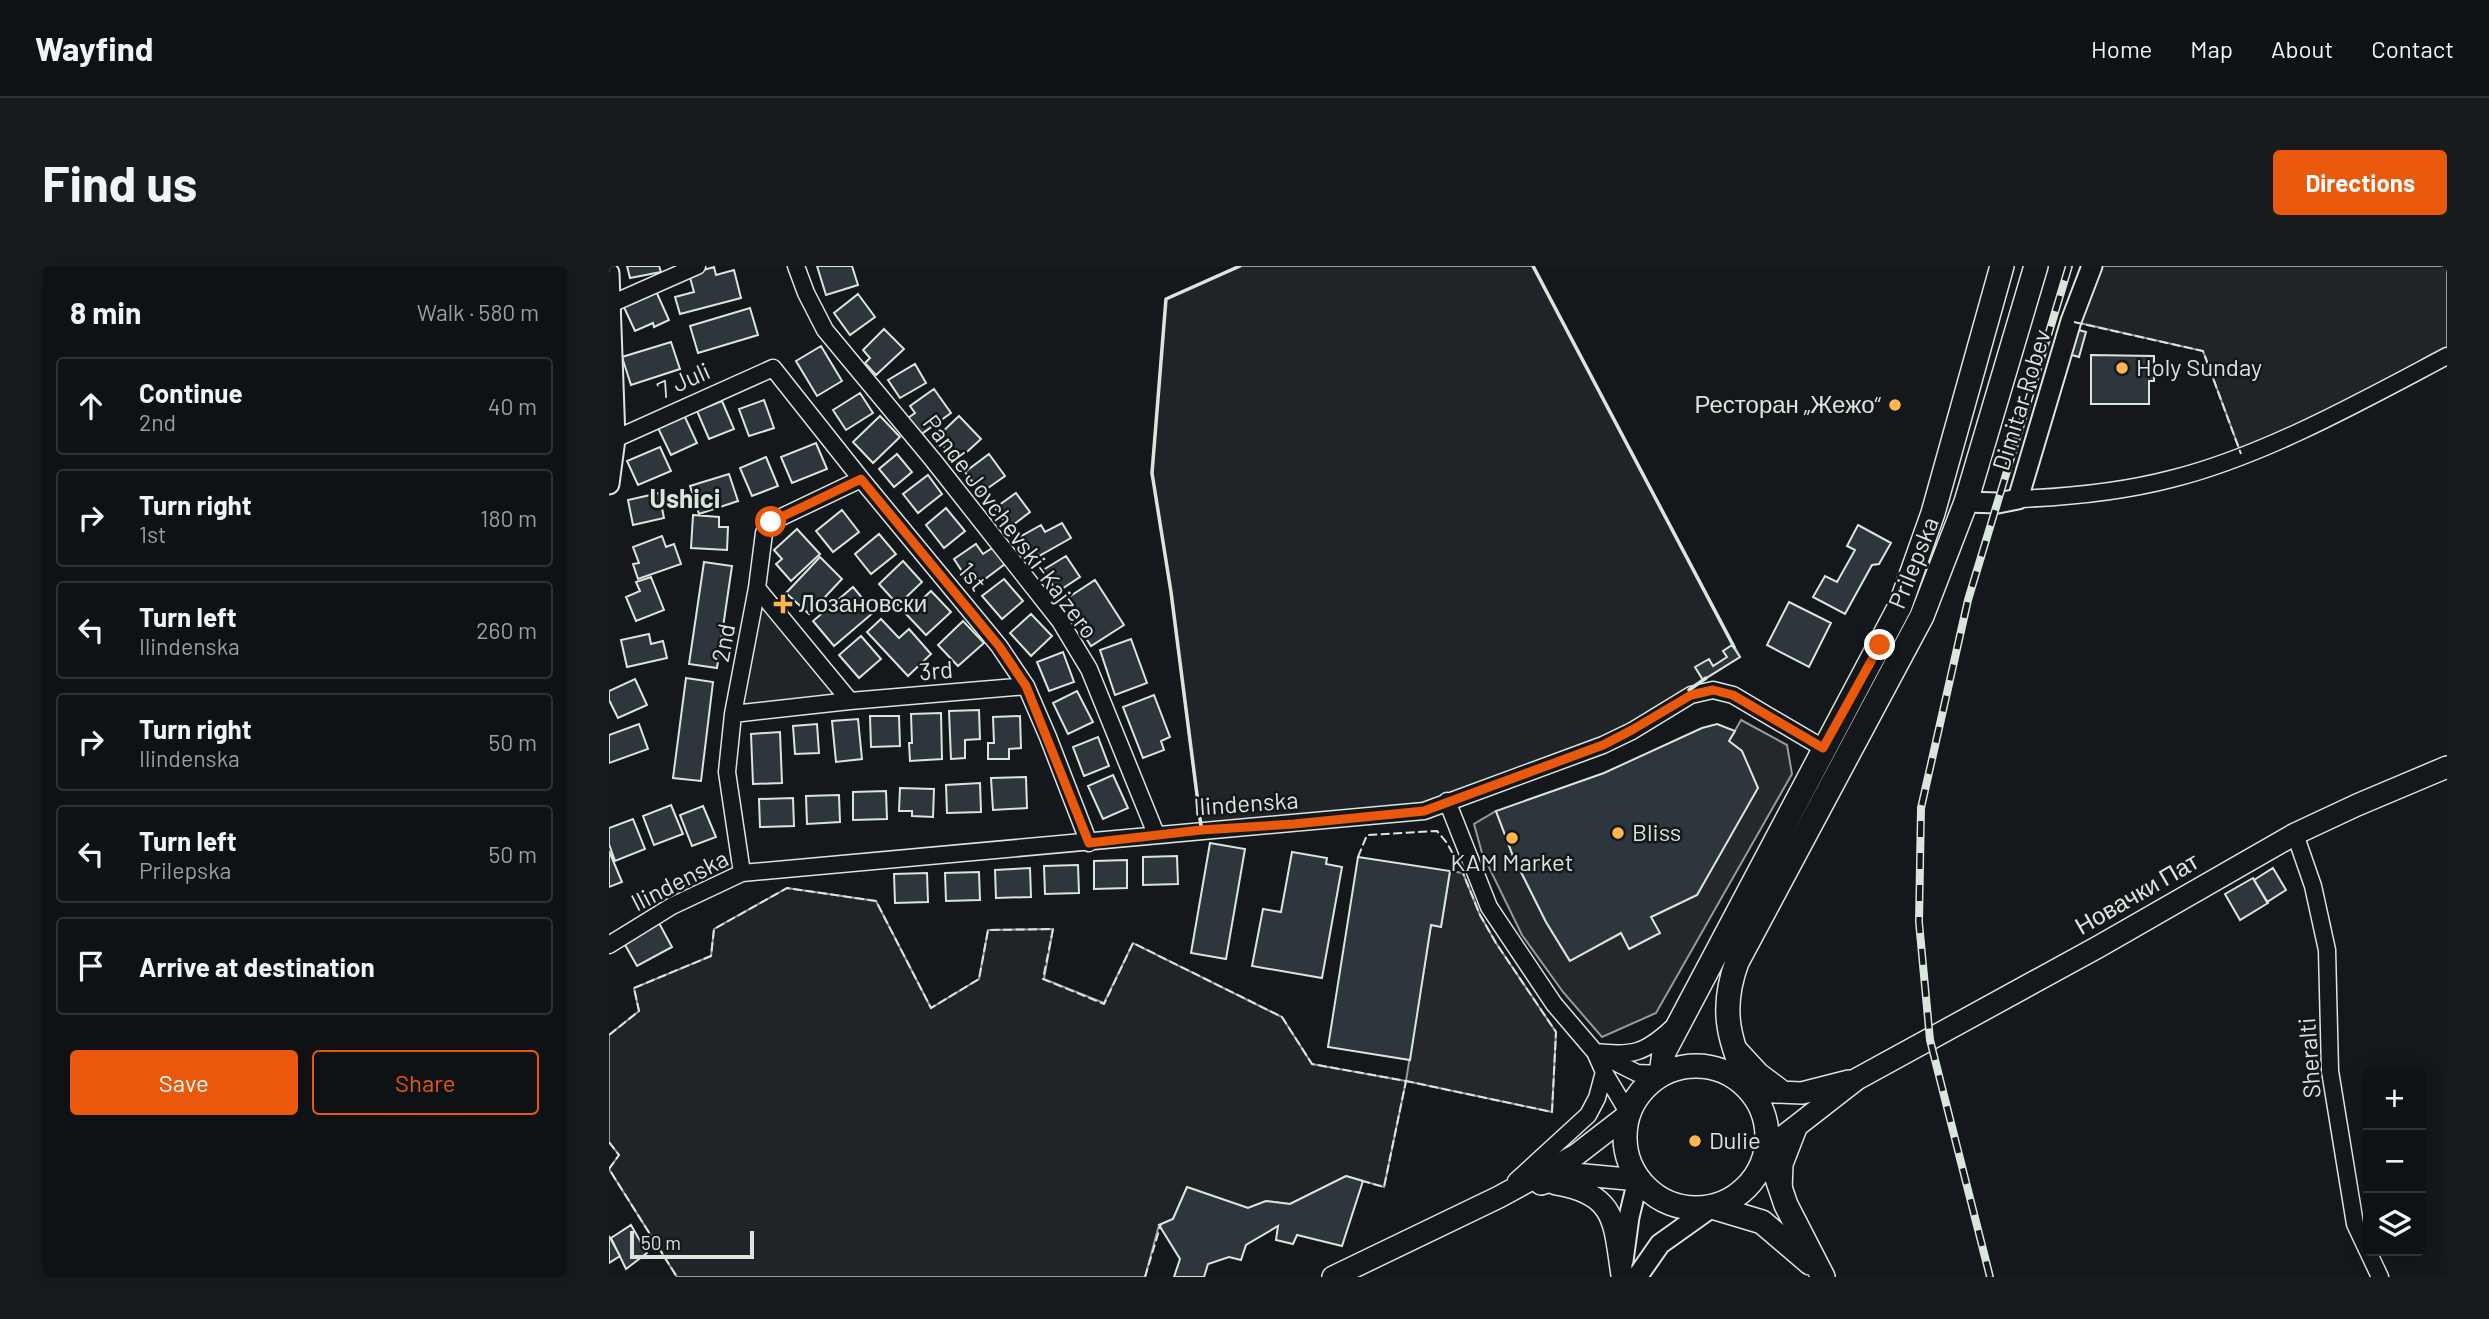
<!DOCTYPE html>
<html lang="en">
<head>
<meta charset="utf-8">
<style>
	body { margin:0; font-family:Barlow,sans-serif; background:#181b1e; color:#f1f3f6 }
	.controls { position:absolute; right:21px; bottom:21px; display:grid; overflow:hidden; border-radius:7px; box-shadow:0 4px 18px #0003 }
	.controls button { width:63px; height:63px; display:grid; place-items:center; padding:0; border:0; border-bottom:2px solid #2f3234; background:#0f1215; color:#f1f3f6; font:35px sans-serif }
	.scale { position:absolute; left:21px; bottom:18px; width:124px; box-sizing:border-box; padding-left:7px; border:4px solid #d8e6dc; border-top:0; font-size:19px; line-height:24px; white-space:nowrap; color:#d8e6dc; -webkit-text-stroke:5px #14181c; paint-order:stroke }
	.stop { position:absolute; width:21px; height:21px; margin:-16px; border:5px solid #ea580c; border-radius:50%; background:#fff }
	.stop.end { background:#ea580c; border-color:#fff; box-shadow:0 2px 7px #0008 }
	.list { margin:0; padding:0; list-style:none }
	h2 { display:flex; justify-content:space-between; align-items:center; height:91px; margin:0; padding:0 28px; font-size:30px }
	h2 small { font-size:23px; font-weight:400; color:#9b9ea0 }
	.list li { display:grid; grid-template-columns:46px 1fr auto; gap:21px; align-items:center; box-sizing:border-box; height:98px; margin:0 14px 14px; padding:0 14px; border:2px solid #2f3234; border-radius:7px }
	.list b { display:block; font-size:26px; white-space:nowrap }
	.list p { margin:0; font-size:23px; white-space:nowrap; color:#9b9ea0 }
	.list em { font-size:23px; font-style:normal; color:#9b9ea0 }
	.actions { display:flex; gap:14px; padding:21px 28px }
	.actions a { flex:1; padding:16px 0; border:2px solid #ea580c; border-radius:7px; text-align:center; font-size:24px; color:#ea580c }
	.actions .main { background:#ea580c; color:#fff }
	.icon { flex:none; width:38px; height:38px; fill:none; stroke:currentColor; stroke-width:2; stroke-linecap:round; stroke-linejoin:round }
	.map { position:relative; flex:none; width:1838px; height:1011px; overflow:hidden; border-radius:7px }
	header { display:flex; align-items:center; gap:42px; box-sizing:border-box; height:98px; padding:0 35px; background:#0f1215; border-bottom:2px solid #2f3234 }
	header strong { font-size:33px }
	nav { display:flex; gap:38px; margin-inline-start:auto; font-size:24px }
	.intro { display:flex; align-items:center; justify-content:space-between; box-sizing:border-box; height:168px; padding:0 42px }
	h1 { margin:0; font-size:49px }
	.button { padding:18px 32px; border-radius:7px; background:#ea580c; color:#fff; font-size:24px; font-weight:700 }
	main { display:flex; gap:42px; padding:0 42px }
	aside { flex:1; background:#0f1215; border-radius:7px; box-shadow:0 4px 18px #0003 }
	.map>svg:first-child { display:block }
</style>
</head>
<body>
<header>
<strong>Wayfind</strong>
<nav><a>Home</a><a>Map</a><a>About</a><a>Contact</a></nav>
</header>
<div class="intro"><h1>Find us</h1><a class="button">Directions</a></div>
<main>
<aside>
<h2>8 min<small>Walk · 580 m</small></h2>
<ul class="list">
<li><svg class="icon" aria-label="ahead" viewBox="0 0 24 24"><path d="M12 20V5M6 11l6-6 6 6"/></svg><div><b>Continue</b><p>2nd</p></div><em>40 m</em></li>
<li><svg class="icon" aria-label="right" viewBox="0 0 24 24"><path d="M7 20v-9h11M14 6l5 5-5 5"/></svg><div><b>Turn right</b><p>1st</p></div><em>180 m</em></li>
<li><svg class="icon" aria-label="left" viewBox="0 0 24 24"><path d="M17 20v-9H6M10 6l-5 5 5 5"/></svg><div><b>Turn left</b><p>Ilindenska</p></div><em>260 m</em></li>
<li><svg class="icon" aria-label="right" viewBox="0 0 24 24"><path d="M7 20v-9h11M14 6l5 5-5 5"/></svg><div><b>Turn right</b><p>Ilindenska</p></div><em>50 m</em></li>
<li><svg class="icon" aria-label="left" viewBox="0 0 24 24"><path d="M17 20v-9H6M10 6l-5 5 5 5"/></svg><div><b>Turn left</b><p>Prilepska</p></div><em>50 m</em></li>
<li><svg class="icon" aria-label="arrive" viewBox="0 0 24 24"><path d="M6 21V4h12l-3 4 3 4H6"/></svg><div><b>Arrive at destination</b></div></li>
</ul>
<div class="actions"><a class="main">Save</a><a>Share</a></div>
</aside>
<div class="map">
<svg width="1838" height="1011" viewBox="0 0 1838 1011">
	<rect width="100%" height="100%" fill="#14181c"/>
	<path fill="#202428" stroke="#939e99" stroke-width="2" d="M631 0H924L1131 391 1080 423 1023 465 815 545 592 564 562 326 543 207 557 33Z
		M1483 0H1838V90L1633 190 1594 85 1462 55Z
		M148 322 241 435 124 448Z
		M178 622 267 635 322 742 370 713 379 664 444 663 435 713 495 737 524 677 673 751 703 798 797 815 775 921 737 910 681 938 657 935 639 942 578 921 564 953 550 959 536 1011H68L0 903 10 889 0 876V769L30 745 25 722 102 690 105 663Z"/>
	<path fill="#24282b" stroke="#939e99" stroke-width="2" d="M1132 454 1178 479 1183 508 1047 747 993 771 954 726 913 669 873 587 865 558 887 545 904 590 937 656 960 694 1012 667 1021 683 1050 667 1042 651 1088 629 1148 522 1120 475Z
		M841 605 854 607 871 649 887 677 947 766 943 846 797 815 822 659 832 660Z"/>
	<path fill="#2c363c" stroke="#d8e6dc" stroke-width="2" d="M18 0H50L52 6 21 12Z
		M208 0H243L249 19 217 29Z
		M105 1 107 9 125 4 132 32 71 48 66 31 85 26 80 8Z
		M46 23 60 54 45 61 44 57 26 65 13 37Z
		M249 28 266 51 241 69 225 47Z
		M141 42 149 69 89 87 81 60Z
		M275 63 295 83 267 109 256 97 261 92 254 84Z
		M1466 63 1477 66 1470 91 1459 88Z
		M62 76 71 103 22 119 13 91Z
		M212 80 233 115 208 130 187 95Z
		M1482 89 1545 90V115H1540V138H1482Z
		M306 98 317 117 291 132 279 114Z
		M325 123 342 147 311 169 299 152 306 147 301 140Z
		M251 127 264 147 237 164 224 144Z
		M155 134 165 162 140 170 130 143Z
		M113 135 125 163 100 173 88 145Z
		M75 149 88 177 62 189 49 162Z
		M271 150 291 171 264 197 244 176Z
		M350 150 372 173 348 195 327 172Z
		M207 177 218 203 183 217 172 191Z
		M51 181 62 205 29 219 18 195Z
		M288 188 303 206 285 221 270 203Z
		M380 188 396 210 372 227 356 206Z
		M157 191 169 220 143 230 131 202Z
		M120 208 129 235 90 248 81 220Z
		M319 209 333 228 309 247 294 228Z
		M50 227 55 252 24 259 19 234Z
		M407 227 421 246 400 262 386 242Z
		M337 242 356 265 335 282 317 259Z
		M233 244 250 266 224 286 207 265Z
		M84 249 110 251V261H119L118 284 82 282Z
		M453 257 462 272 421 295 409 272 432 259 436 266Z
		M1249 259 1282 277 1270 298 1263 299 1236 348 1204 331 1216 310 1228 316 1246 284 1238 280Z
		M188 263 211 288 182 315 167 298 173 293 165 284Z
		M270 268 287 288 262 308 246 288Z
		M53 270 57 281 65 278 72 298 29 313 24 298 30 297 24 281Z
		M367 278 374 288 385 281 396 298 364 322 345 293Z
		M457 290 471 311 448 326 434 304Z
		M211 291 233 313 200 348 177 327Z
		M294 295 313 316 289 339 270 318Z
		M95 296 123 300 108 402 80 398Z
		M42 311 55 344 27 355 17 331 31 325 27 316Z
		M395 313 414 335 393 353 373 330Z
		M486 314 515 359 482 380 475 369 479 367 457 333Z
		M244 321 265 346 225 380 204 355Z
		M322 325 342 346 317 369 297 348Z
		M1180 336 1222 357 1200 401 1158 379Z
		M422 348 443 370 422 390 401 367Z
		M272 353 290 372 300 363 322 388 299 410 258 366Z
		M354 355 375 377 349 400 329 379Z
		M40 368 42 378 54 375 58 392 18 401 12 374Z
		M252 370 272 393 250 412 230 389Z
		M522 373 538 417 506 429 491 384Z
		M1123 379 1131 391 1094 414 1086 401 1100 393 1104 400 1118 391 1114 385Z
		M454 386 465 416 440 425 428 396Z
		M77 412 104 416 92 515 64 512Z
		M26 413 38 439 9 452 0 434V425Z
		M468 425 484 456 459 468 444 437Z
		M545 429 561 471 552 475 555 484 534 492 514 441Z
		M370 444 371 473 356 474V492L342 493 340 445Z
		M332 447 333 493 301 495 300 477H303L302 448Z
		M261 450H290L291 480 262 481Z
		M411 450 412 482 400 483V493H379V477H385L384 451Z
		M249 453 253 493 227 496 223 455Z
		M30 458 39 483 0 497V469Z
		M208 458 210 487 186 488 184 460Z
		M1108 458 1126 465 1120 475 1133 485 1149 522 1088 629 1042 651 1051 667 1020 683 1012 667 961 695 937 656 904 590 887 545 995 507 1093 462Z
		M171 466 173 517 144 518 142 468Z
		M489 471 500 500 475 510 464 481Z
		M504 509 519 542 494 553 479 520Z
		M417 511 418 542 384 544 382 512Z
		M371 517 372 546 338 547 337 519Z
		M291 522 325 523 324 551 303 550V545H290Z
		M277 525 278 553 244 554V526Z
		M230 529 231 556 198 558 197 530Z
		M184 532 185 560 151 561 150 533Z
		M62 539 74 568 45 579 34 550Z
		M94 540 107 571 83 580 71 549Z
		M24 553 36 583 6 595 0 578V562Z
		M601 577 636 583 617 693 582 687Z
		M0 585 13 616 0 621Z
		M683 586 718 592 717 598 733 601 713 712 643 700 654 643 672 646Z
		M568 590 569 618 534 619V591Z
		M749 591 841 605 832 661 822 659 801 794 719 781Z
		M518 594V622L485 623V595Z
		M469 599 470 627 436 628 435 600Z
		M421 602 422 631 387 632 386 604Z
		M1664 602 1677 624 1658 636 1645 614Z
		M370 606 371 634 337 635 336 607Z
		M318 607 319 636 286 637 285 608Z
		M1644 612 1659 637 1631 654 1616 628Z
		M50 657 63 681 28 700 15 677Z
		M737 910 754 915 733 980 688 969 684 978 667 974 669 960 637 979 632 994 620 991 599 998 595 1011H565L571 993 550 959 564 953 578 921 639 942 657 935 681 938Z
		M22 959 38 987 17 1003 2 972Z
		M0 970 11 990 0 997Z"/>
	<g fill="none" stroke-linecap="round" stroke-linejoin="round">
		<g stroke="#d8e6dc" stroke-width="19">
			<path id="minor" d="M187 0 197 27 216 64 324 194 451 355 480 403 547 568
				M2 38 88 0
				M6 173 164 102 252 213 390 380 417 420 439 471 480 577
				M1409 233C1460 231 1512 226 1562 213 1655 190 1753 135 1838 90
				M148 322 241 435
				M124 448 241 435 417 420
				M838 535 880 641 945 738 986 786 995 806 988 832 979 849 907 915
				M1686 568 1704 620 1718 684 1721 805 1746 958 1771 1011
				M133 607 118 506 124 448 148 322 155 267 162 256 252 213
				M0 679 63 640 133 607 815 545 994 479 1023 465 1082 429 1104 424 1124 429 1214 482
				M986 786C1023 790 1035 788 1063 762
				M994 790 1028 807 1052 808
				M995 806 1020 848"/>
		</g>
		<g stroke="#d8e6dc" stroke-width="23">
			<path id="tertiary" d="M0 7 6 173 0 218
				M1357 236 1389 237 1409 233 1462 55 1483 0
				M1014 995 1020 951 1029 914
				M1028 1011 1051 978 1103 941"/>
		</g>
		<g stroke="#d8e6dc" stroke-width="24">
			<path id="secondary" d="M1127 783 1150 808 1174 826
				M1142 825 1193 827 1240 815
				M1158 883 1248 813 1489 681 1686 568 1748 539 1838 501
				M932 918 965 908 1029 914
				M947 918C1008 928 1005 957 1013 1009
				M1172 924 1173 898 1187 862
				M724 1011 890 931 967 889 1020 848"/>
		</g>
		<g stroke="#d8e6dc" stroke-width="26">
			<path id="primary" d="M1016 871a71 71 0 1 1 142 0a71 71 0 1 1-142 0Z
				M1052 808 1055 786 1291 340 1324 247 1393 0
				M1142 825C1122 777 1109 748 1128 696L1313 350 1357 236 1427 0
				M1158 883 1177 939 1214 1011
				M1103 941 1153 956 1201 997"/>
		</g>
		<use href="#minor" stroke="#14181c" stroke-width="16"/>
		<use href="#tertiary" stroke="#14181c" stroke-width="19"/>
		<use href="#secondary" stroke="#14181c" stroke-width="21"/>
		<use href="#primary" stroke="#14181c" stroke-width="23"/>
		<g stroke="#d8e6dc" stroke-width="8">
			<path id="rail" d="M1381 1011 1321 774 1310 656 1312 542 1359 334 1460 0"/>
		</g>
		<use href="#rail" stroke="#14181c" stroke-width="5" stroke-dasharray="16" stroke-linecap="butt"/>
		<path stroke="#d8e6dc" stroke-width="2" stroke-dasharray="9 3.5" stroke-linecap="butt" d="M1465 56 1594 85 1632 188
			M749 591 758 569 828 565 838 577 854 607 871 649 887 677 947 766 943 846 797 815
			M0 769 30 745 25 722 102 690 105 663 178 622 267 635 322 742 370 713 379 664 444 663 434 713 495 738 524 677 673 751 703 798 797 815 775 921 750 914
			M0 876 10 889 0 903 68 1011
			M536 1011 552 958"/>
		<path stroke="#d8e6dc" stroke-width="3.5" d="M924 0 1125 381
			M1080 424 1097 412
			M592 560 562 326 543 207 557 33 631 0"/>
	</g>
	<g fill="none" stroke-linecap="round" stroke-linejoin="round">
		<path stroke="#ea580c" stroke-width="9" d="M162 256 252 213 390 380 417 420 480 577 592 564 685 558 815 545 994 479 1023 464 1082 429 1104 424 1124 429 1214 482 1271 379"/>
	</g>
	<g fill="#ffb74d" stroke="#14181c" stroke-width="2.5">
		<circle cx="1513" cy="102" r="7"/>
		<circle cx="1286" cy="139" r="7"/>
		<path d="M170.5 327.5h7v7h7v7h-7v7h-7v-7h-7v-7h7z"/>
		<circle cx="1009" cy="567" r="7"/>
		<circle cx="903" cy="572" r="7"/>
		<circle cx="1086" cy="875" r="7"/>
	</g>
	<g text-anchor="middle" stroke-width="5" stroke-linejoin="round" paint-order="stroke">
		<g font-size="24" fill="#d8e6dc" stroke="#14181c" text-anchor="start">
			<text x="1527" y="110">Holy Sunday</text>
			<text x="1272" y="147" text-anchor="end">Ресторан „Жежо“</text>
			<text x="190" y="346">Лозановски</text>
			<text x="1023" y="575">Bliss</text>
			<text x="903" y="605" text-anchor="middle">KAM Market</text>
			<text x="1100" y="883">Dulie</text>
		</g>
		<g font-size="24" fill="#d8e6dc" stroke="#14181c">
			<text transform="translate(75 115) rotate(-24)" y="8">7 Juli</text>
			<text transform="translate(1413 134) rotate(-73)" y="8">Dimitar Robev</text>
			<text transform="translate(401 261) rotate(53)" y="8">Pande Jovchevski-Kajzero</text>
			<text transform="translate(1305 297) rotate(-68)" y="8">Prilepska</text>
			<text transform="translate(363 311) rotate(50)" y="8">1st</text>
			<text transform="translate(115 377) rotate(-79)" y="8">2nd</text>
			<text transform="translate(327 405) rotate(-5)" y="8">3rd</text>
			<text transform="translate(637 538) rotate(-4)" y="8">Ilindenska</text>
			<text transform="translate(71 615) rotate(-27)" y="8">Ilindenska</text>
			<text transform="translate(1528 628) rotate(-30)" y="8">Новачки Пат</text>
			<text transform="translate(1701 792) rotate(-94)" y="8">Sheralti</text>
		</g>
		<g font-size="26" font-weight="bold" fill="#d8e6dc" stroke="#14181c">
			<text x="76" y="242">Ushici</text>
		</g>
	</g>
</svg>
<div class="controls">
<button>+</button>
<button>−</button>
<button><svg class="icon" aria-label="layers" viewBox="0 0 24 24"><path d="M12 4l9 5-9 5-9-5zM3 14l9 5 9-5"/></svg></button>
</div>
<div class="scale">50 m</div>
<div class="stop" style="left:162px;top:256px"></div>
<div class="stop end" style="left:1271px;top:379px"></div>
</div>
</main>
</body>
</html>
